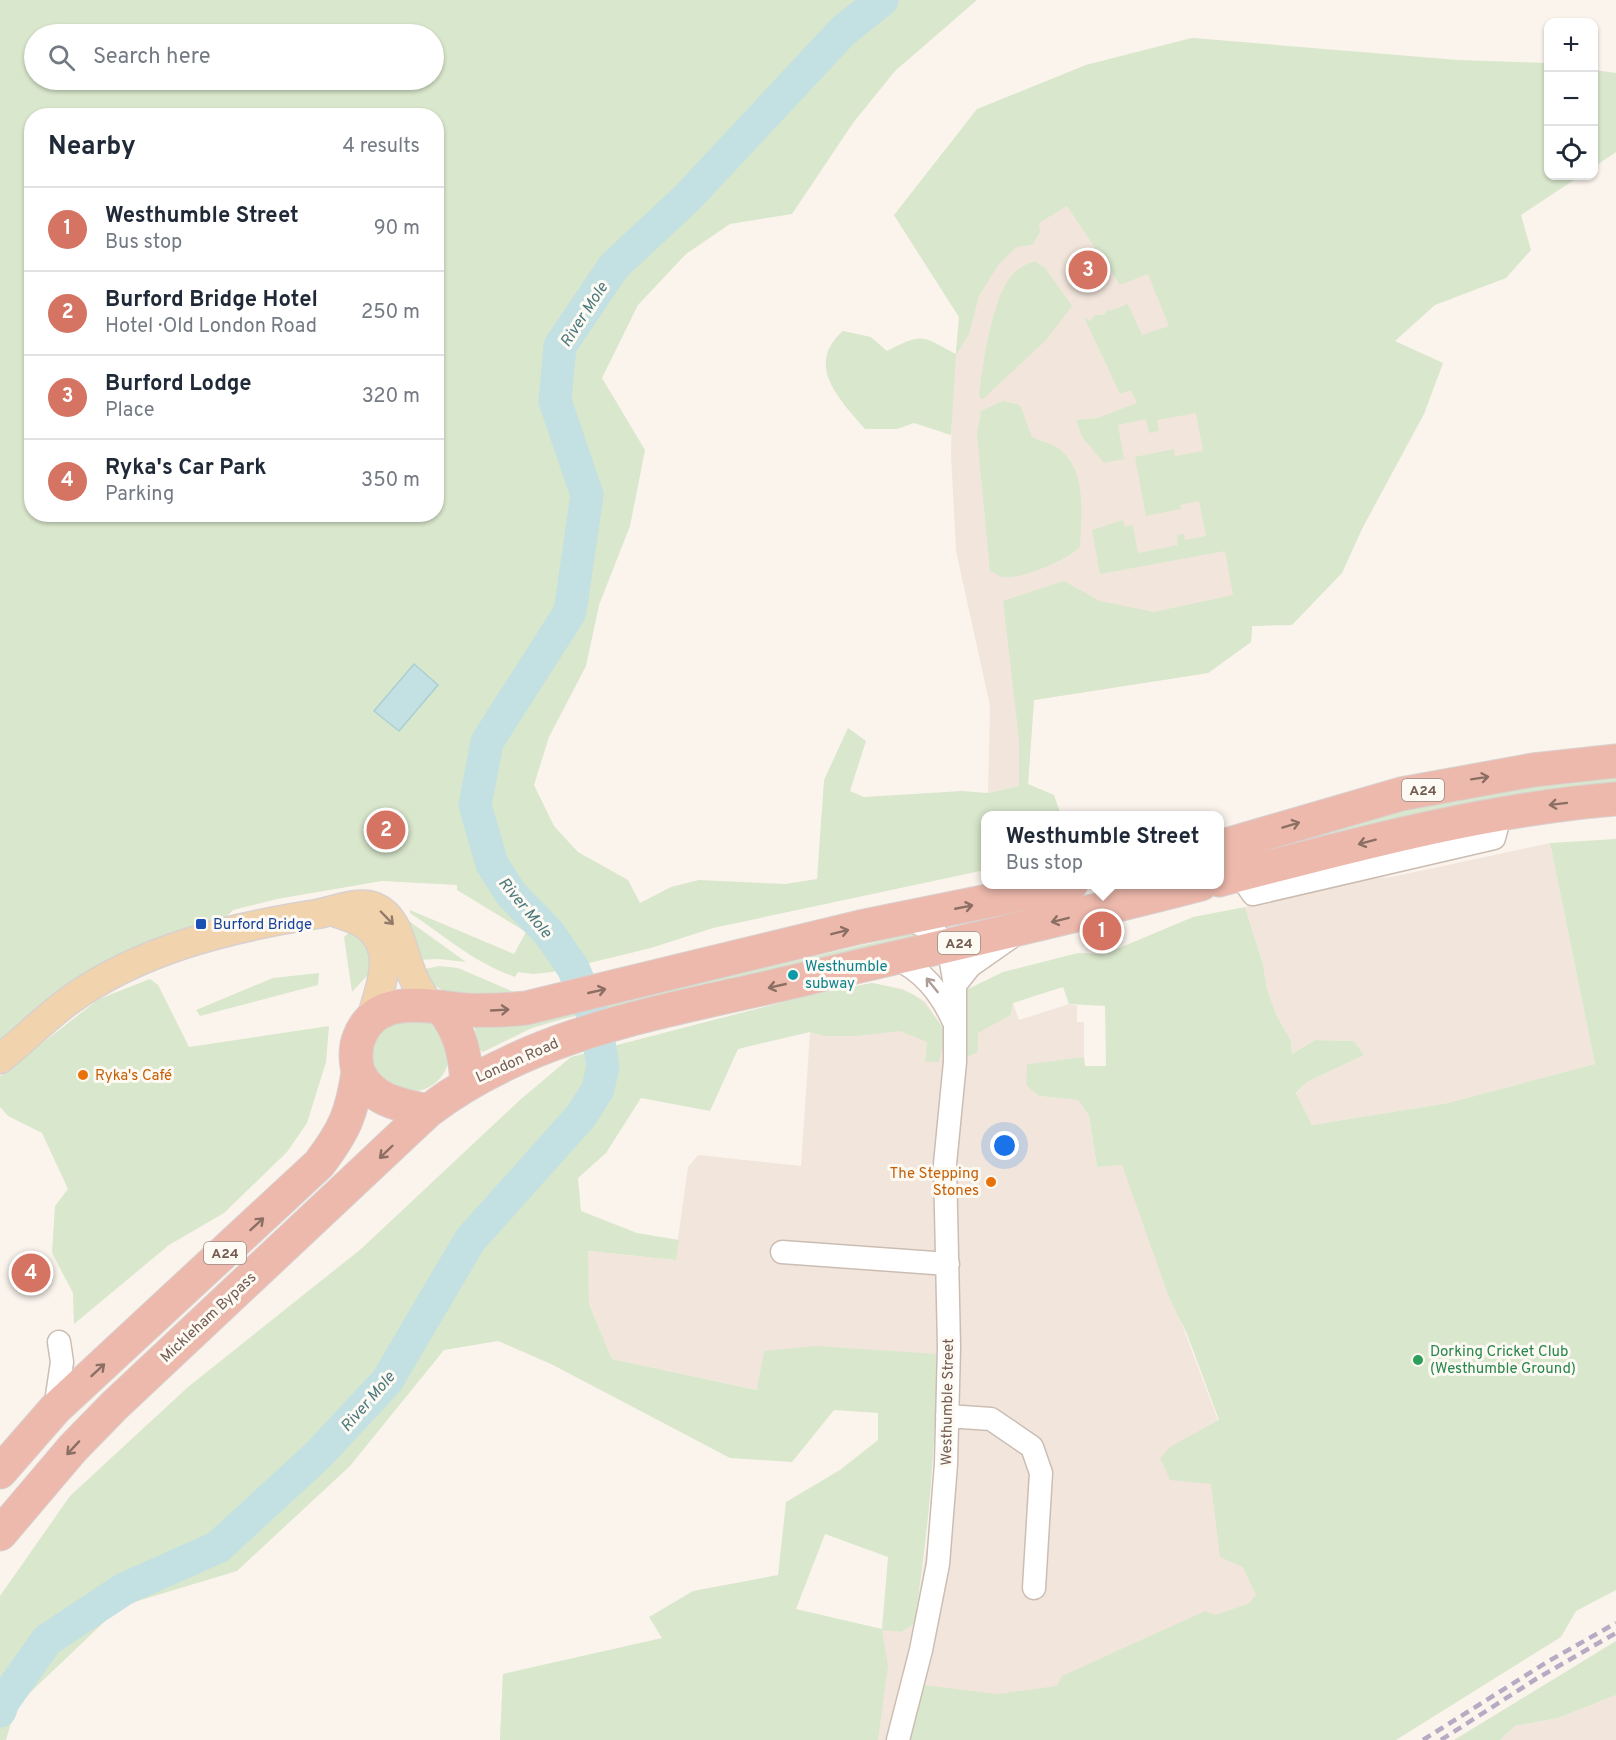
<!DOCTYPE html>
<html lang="en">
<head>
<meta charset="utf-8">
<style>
	body { margin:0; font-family:Overpass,sans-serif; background:#f2f2f3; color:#1f2937 }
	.controls { position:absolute; right:18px; top:18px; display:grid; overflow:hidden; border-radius:12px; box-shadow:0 2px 4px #0004 }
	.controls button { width:54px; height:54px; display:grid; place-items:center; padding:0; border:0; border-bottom:2px solid #e0e1e3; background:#fff; color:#1f2937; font:30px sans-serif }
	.you { position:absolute; left:1005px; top:1146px; width:21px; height:21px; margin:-15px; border:4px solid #fff; border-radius:50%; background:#1a73e8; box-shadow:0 0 0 9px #1a73e833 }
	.badge { display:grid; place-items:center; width:39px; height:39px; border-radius:50%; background:#d57462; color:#fff; font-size:20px; font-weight:700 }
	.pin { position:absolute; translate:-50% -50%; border:3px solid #fff; box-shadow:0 2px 6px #0006 }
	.popup { position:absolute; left:981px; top:811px; width:243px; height:78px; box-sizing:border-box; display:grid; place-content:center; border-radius:12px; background:#fff; filter:drop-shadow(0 2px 4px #0005); font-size:20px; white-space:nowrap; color:#747a83 }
	.popup b { font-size:22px; color:#1f2937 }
	.popup::after { content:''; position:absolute; left:50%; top:100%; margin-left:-12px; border:12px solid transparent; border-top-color:#fff }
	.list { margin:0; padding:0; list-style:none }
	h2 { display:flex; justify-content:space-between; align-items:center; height:78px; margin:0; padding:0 24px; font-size:26px }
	h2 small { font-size:20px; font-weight:400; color:#747a83 }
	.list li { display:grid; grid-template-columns:39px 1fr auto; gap:18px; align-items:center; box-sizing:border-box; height:84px; padding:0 24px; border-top:2px solid #e0e1e3 }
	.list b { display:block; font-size:22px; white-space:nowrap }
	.list p { margin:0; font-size:20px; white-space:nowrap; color:#747a83 }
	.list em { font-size:20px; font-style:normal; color:#747a83 }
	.icon { flex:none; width:33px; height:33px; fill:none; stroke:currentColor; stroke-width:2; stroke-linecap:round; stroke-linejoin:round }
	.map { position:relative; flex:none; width:1616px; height:1740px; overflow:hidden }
	.search { position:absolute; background:#fff; box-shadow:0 2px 4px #0004; left:24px; top:24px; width:420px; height:66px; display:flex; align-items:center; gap:15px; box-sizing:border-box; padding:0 21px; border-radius:33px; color:#747a83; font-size:22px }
	.panel { position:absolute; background:#fff; box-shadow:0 2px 4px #0004; left:24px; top:108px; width:420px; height:414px; border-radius:24px }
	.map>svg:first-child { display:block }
</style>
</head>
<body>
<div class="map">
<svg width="1616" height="1740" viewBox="0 0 1616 1740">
	<rect width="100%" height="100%" fill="#fbf4ed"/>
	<path fill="#f2e6dc" d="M1192 38 1372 54 1351 323 1253 606 1251 642 1208 673 1034 700 1028 784 988 793 990 706 956 551 951 455 952 393 959 317 894 215 1086 65Z
		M1550 843 1595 1064 1448 1103 1312 1125 1296 1094 1307 1082 1364 1055 1354 1041 1315 1040 1292 1054 1291 1041 1276 1014 1267 989 1263 964 1245 907 1349 880 1391 877Z
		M872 983 903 989 925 1001 946 1033H977L1011 1015 1013 1003 1019 1020 1069 1004 1077 1006V1022H1084V1057L1027 1064 1039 1096 1078 1100 1089 1116 1097 1167 1122 1165 1302 1643 1237 1740H500L503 1674 882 1629 900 1632 914 1624 928 1538 935 1451 937 1354 758 1390 612 1359 589 1304 587 1251 675 1260 688 1167 698 1155 801 1166 810 1032 806 996Z
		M1616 1695V1740H1500L1515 1726 1558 1718Z"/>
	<path fill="#d9e7cc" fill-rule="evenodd" d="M0 0H977L895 71 853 123 792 214 730 224 686 254 638 305 602 378 645 450 630 526 599 605 586 666 549 737 534 785 554 826 578 852 628 880 640 903 671 887 699 880 785 884 817 879 824 780 848 728 866 741 850 791 864 797 962 791 988 793 1019 786V739L1003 601 1064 581 1100 601 1154 612 1233 595 1225 551 1100 574 1092 530 1123 520 1125 527 1133 525 1138 553 1178 545 1177 535 1184 534 1185 540 1206 536 1199 501 1180 505 1181 509 1146 516 1135 457 1174 449 1175 456 1203 451 1196 413 1157 420 1159 431 1149 433 1146 419 1118 425 1124 459 1104 463 1082 437 1076 420 1098 418 1137 403 1131 390 1120 394 1084 317 1090 321 1095 315H1104L1108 309 1110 311 1128 304 1142 335 1169 326 1148 274 1120 285 1067 206 1039 223 1040 232 1032 245 1016 247 999 264 979 296 969 334 956 355 951 435 914 423 897 429H865C840 400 804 365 843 331L871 337 887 351C924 332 921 336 956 354L959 317 894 215 977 109 1086 65 1192 38 1458 60 1548 63V176H1580L1521 215 1531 250 1506 278 1435 305 1395 341 1443 363 1424 414 1363 527 1342 573 1292 625 1252 626 1251 642 1208 673 1034 700 1028 784 1054 795 1061 815 985 816V870L713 928 651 948 552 972 533 974 518 972 515 977C473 962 446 937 410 913V910L514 954 526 932 457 890V885L382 881 277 899 233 910 222 921 109 965 56 991 0 1042ZM34 34H434V80H34ZM32 116H436V514H32Z
		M1594 70 1616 73V152L1594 167Z
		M1035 261 1045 268 1072 306 1046 340 983 399 979 397C982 368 992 301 1009 279 1016 269 1024 265 1035 261Z
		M1003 401 1020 405 1032 437C1040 441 1051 443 1058 448 1088 470 1081 515 1080 547 1067 560 1021 580 1002 577 998 576 993 572 990 571L977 435 981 411Z
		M1616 771V789L1219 870V857L1335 823Z
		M1616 839V1590L1576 1611 1561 1637 1396 1740H907L923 1685 997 1694 1057 1686 1062 1676 1205 1611 1215 1615 1248 1604 1256 1595 1243 1567 1220 1557 1211 1484 1170 1480 1160 1458 1170 1447 1219 1420 1187 1334 1169 1297 1122 1165 1097 1167 1089 1116 1078 1100 1039 1096 1026 1085 1027 1064 1084 1057 1085 1066H1106L1105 1006 1069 1004 1063 987 1013 1003 1011 1015 978 1033V1052L964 1058 966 990 1003 972 1078 953 1105 954 1193 917 1245 907 1263 964 1267 989 1276 1014 1291 1041 1292 1054 1315 1040 1354 1041 1364 1055 1307 1082 1296 1093 1312 1125 1448 1103 1595 1064 1550 843Z
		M402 916 466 962 438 959 415 960Z
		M352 930 362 936 377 965 352 992 344 937Z
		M920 932 917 942 903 939 563 1019 532 1028 483 1052 480 1050 474 1026 711 980Z
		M439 966 458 968 521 995 516 1000C484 997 438 1002 420 970Z
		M319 973 318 985 200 1016 196 1010 273 978Z
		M150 979 158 985 189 1047 329 1026 326 1062 307 1123 287 1152 224 1213 169 1245 74 1324 73 1293 52 1253 55 1206 68 1189 42 1133 8 1116 0 1107V1076L99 999Z
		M872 983C918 992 920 994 946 1033L939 1062H925L927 1042 900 1031 856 1036H824L810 1032 738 1049 710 1111 641 1098 606 1153 578 1178 581 1211 637 1233 679 1240 676 1260 588 1251 589 1304 612 1359 757 1390 764 1351 816 1346 938 1354C935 1448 929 1532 914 1624L901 1632 882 1630 888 1666 878 1740H500L503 1674 662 1638 649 1617 693 1591 778 1575 786 1502 840 1470 878 1440V1413L834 1410 792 1462 730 1458 553 1365 498 1341 444 1350 350 1466 237 1571 121 1606 16 1706 6 1740H0V1596L70 1496 188 1387 361 1249 521 1099 571 1057 806 996ZM825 1534 888 1557 882 1629 796 1609Z
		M396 1016 434 1022C438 1031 448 1045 449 1055 450 1061 446 1069 444 1073 417 1115 352 1077 376 1035 380 1027 390 1022 396 1016Z
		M1616 1641V1695L1558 1718 1515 1726 1500 1740H1454Z"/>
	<path fill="#c3e0e3" stroke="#aad0d3" stroke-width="1.5" d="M414 664 438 685 399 731 374 711Z"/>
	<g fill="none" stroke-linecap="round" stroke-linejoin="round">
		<path stroke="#c3e0e3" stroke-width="33" d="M0 1711 3 1702 47 1640 124 1589 218 1547 318 1455 387 1381 470 1240 581 1116 598 1089 603 1066 595 1019 573 968 549 933 511 894 492 864 475 805 487 742 570 612 587 495 555 401 560 346 614 266 688 197 843 31 882 0"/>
		<g stroke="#ccbdb3" stroke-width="25">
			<path id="minor" d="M1240 875 1253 894 1494 838 1501 812
				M895 958C923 971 940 992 953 1020
				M955 985 970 966 1014 935
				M782 1252 948 1264
				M55 1409 62 1362 59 1342
				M947 1416 991 1419 1032 1447 1041 1473 1034 1588
				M898 1740 921 1650 938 1564 946 1464 949 1347 945 1164 955 1062V985L948 945 932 930 907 918"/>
		</g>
		<g stroke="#d8d1cf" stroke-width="31">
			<path id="major" d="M335 912C345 916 357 919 365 925 397 947 381 986 372 1016
				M0 1059C24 1040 45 1018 70 1000 141 949 232 927 317 914 335 911 358 900 375 907 399 917 401 948 410 969 414 982 422 994 429 1005"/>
		</g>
		<g stroke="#d8d1cf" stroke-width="35">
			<path id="highway" d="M1219 847 1401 794 1533 770 1616 761
				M1219 880C1351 846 1480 810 1616 799
				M441 1007C460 1031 465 1052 467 1083
				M428 1111C401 1105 372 1101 359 1073 355 1064 355 1047 359 1038 376 992 429 1007 467 1010 487 1011 506 1010 526 1008L860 927 1071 884
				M0 1472 55 1409 319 1164C344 1131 352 1114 358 1072
				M0 1534 73 1448 114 1406 428 1111C534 1030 670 1011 796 981 931 949 1067 919 1201 884"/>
		</g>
		<use href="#minor" stroke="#fff" stroke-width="22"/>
		<use href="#major" stroke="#f1d3ae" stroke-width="28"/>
		<use href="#highway" stroke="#edb9ac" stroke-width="33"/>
		<path stroke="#b7abc4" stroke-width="4.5" stroke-dasharray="9 6" stroke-linecap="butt" d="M1423 1740 1547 1662 1616 1623
			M1441 1740 1536 1679 1616 1633"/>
	</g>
	<defs><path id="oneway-shaft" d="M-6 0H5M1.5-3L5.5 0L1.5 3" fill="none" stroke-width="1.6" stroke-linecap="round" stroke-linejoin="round" transform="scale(1.5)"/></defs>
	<g stroke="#8c6f64">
		<use href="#oneway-shaft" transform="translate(1480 778) rotate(-9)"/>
		<use href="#oneway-shaft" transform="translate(1558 804) rotate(173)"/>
		<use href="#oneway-shaft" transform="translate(1291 825) rotate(-17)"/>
		<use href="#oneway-shaft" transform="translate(1367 842) rotate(165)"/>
		<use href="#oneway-shaft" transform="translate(964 907) rotate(-11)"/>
		<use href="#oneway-shaft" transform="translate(1060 920) rotate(166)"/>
		<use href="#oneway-shaft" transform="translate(840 932) rotate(-14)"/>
		<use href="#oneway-shaft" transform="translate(777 986) rotate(167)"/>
		<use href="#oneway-shaft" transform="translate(597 991) rotate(-13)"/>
		<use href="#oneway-shaft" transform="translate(500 1010) rotate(-3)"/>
		<use href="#oneway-shaft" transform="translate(386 1152) rotate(136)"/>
		<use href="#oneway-shaft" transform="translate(257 1224) rotate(-43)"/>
		<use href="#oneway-shaft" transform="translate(98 1370) rotate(-43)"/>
		<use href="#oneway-shaft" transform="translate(73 1448) rotate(133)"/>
	</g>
	<use stroke="#937a69" href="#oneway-shaft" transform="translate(387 918) rotate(46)"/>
	<use stroke="#ac9d97" href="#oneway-shaft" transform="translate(932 985) rotate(-129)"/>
	<rect fill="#1a4fb4" stroke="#fdf9f3" stroke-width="2" x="195" y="918" width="12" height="12" rx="3"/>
	<circle fill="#0f9aa8" stroke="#fdf9f3" stroke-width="2" cx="793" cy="975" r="6"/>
	<g fill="#e8710a" stroke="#fdf9f3" stroke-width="2">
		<circle cx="83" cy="1075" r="6"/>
		<circle cx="991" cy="1182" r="6"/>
	</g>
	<circle fill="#2e9e5b" stroke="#fdf9f3" stroke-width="2" cx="1418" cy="1360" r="6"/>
	<g text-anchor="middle" stroke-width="6" stroke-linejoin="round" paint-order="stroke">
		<g fill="#fdf9f3" stroke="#9d8b82" stroke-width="1.5">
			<rect x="1402" y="779" width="42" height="22" rx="4.5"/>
			<rect x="938" y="932" width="42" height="22" rx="4.5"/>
			<rect x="204" y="1242" width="42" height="22" rx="4.5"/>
		</g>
		<g font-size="14" font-weight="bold" fill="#745c52">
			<text x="1423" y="795">A24</text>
			<text x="959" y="948">A24</text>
			<text x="225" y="1258">A24</text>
		</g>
		<g font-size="15" fill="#164399" stroke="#fdf9f3" text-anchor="start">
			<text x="213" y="929">Burford Bridge</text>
		</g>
		<g font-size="15" fill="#0d838f" stroke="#fdf9f3" text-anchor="start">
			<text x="805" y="971">Westhumble<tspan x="805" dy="17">subway</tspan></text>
		</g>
		<g font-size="15" fill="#745c52" stroke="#fdf9f3">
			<text transform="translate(517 1060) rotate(-24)" y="5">London Road</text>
			<text transform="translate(208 1317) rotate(-43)" y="5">Mickleham Bypass</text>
			<text transform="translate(947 1402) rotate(-89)" y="5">Westhumble Street</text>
		</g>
		<g font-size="15" fill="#c56008" stroke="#fdf9f3" text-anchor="start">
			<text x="95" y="1080">Ryka's Café</text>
			<text x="979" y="1178" text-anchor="end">The Stepping<tspan x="979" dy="17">Stones</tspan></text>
		</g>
		<g font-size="15" fill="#27864d" stroke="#fdf9f3" text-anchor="start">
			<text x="1430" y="1356">Dorking Cricket Club<tspan x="1430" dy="17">(Westhumble Ground)</tspan></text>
		</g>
		<g font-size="16" font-style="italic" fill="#4a787d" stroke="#fdf9f3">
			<text transform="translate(583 314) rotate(-57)" y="6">River Mole</text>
			<text transform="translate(526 907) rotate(50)" y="6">River Mole</text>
			<text transform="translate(367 1401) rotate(-49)" y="6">River Mole</text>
		</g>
	</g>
</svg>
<div class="controls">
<button>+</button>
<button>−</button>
<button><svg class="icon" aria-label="locate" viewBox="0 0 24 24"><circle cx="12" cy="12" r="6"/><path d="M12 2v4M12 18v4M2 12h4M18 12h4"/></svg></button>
</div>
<div class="you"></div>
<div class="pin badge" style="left:1102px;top:931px">1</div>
<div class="popup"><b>Westhumble Street</b>Bus stop</div>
<div class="pin badge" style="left:386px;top:830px">2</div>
<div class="pin badge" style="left:1088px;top:270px">3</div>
<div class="pin badge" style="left:31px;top:1273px">4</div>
<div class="search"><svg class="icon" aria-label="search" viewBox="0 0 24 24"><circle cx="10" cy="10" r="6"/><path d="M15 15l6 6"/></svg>Search here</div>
<section class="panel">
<h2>Nearby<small>4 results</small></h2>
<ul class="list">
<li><span class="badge">1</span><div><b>Westhumble Street</b><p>Bus stop</p></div><em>90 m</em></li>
<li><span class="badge">2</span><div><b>Burford Bridge Hotel</b><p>Hotel · Old London Road</p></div><em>250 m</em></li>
<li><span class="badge">3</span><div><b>Burford Lodge</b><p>Place</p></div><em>320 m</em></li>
<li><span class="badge">4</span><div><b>Ryka's Car Park</b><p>Parking</p></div><em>350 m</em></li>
</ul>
</section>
</div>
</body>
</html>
